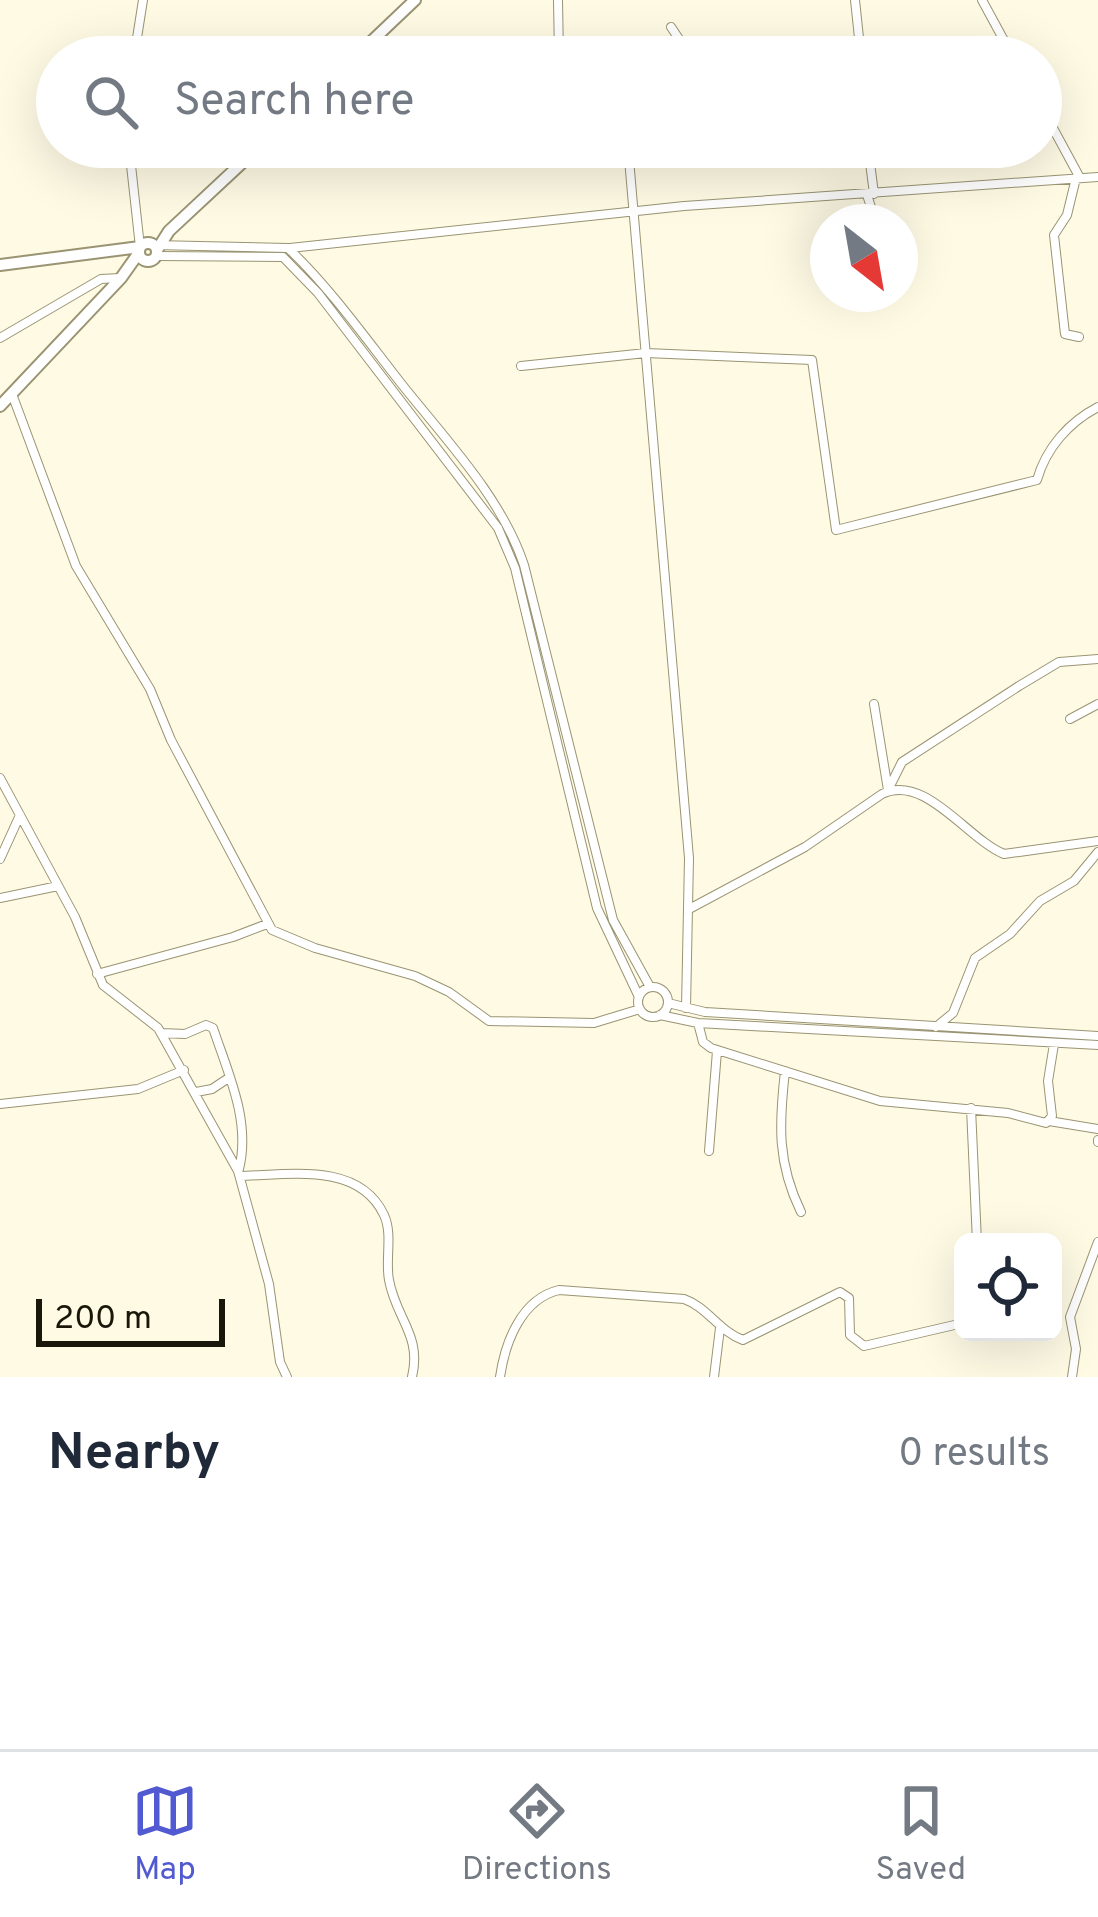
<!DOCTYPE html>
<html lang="en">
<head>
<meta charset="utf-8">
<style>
	body { margin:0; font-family:Overpass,sans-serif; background:#f2f2f3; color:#1f2937 }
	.controls { position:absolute; right:36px; bottom:36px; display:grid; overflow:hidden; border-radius:18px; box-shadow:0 12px 48px #0002 }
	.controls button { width:108px; height:108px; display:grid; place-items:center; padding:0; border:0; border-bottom:3px solid #e0e1e3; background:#fff; color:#1f2937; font:60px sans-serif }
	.compass { position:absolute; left:810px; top:204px; width:108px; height:108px; border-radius:50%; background:#fff; box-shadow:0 12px 48px #0002; rotate:149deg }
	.scale { position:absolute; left:36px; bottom:30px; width:189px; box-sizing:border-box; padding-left:12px; border:6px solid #191709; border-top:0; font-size:33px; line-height:42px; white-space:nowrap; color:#191709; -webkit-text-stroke:9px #fefae4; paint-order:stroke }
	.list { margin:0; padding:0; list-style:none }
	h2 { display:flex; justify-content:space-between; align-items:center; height:156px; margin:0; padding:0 48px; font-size:51px }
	h2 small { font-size:39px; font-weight:400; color:#747a83 }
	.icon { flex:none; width:66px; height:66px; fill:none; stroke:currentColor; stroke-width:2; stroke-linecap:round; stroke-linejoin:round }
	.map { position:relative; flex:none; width:1098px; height:1377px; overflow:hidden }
	.search { position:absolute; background:#fff; box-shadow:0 12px 48px #0002; left:36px; right:36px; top:36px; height:132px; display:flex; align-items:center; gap:30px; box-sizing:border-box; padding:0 42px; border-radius:66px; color:#747a83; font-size:45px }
	.sheet { height:372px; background:#fff }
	nav { display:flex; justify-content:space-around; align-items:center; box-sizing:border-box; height:168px; border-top:3px solid #e0e1e3; background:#fff; font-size:33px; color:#747a83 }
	nav a { display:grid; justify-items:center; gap:6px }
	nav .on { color:#525ad1 }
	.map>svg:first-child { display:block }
</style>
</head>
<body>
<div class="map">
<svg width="1098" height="1377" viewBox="0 0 1098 1377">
	<rect width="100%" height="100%" fill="#fefae4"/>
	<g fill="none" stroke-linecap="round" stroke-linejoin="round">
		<g stroke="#9a9472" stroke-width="10">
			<path id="minor" d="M558 0 559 57
				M855 0 861 57
				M982 0 1013 57
				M671 27 691 57
				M134 57 143 0
				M578 57 603 50 609 57
				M731 57 768 54 764 43 860 45
				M1041 106 1080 178
				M129 147 140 247
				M628 147 689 858 686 1008
				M868 147 874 194
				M1076 178 1067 215 1054 235 1065 334 1079 337
				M867 195 876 222
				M154 245 288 248C330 288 364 336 400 382 444 438 501 496 524 565L613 920 650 987
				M290 248 684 206 1098 177
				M157 256 283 257 318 293 498 528 515 568 597 908 639 997
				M0 338 101 279 120 278
				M521 366 646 353 812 360 836 530 1037 480C1046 448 1069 422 1098 407
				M12 394 76 566 150 689 171 740 272 930 315 948 415 976 449 992 489 1021 594 1023 640 1009
				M874 704 888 790 902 762 1019 686 1059 662 1098 659
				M1070 719 1098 704
				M0 778 75 917 103 985 158 1028 238 1171 269 1284 280 1362 287 1377
				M0 859 20 815
				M0 898 58 886
				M691 908 805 847 882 794C925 773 967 839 1004 854L1098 841
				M97 974 233 937 267 924
				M638 1002a15 15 0 1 1 30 0a15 15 0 1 1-30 0Z
				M668 1003 705 1012 1098 1036
				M660 1015 698 1023 1098 1045
				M698 1023 703 1042 711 1048 880 1101 1008 1113 1046 1123 1052 1116 1048 1081 1054 1044
				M936 1027 953 1013 975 958 1010 934 1040 901 1074 881 1098 852
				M162 1033 185 1034 206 1025 213 1028C228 1073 251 1121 239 1169
				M785 1071C779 1124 777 1163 801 1212
				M196 1092 212 1089 230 1077
				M0 1104 138 1089 184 1070
				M971 1108 977 1242
				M1049 1121 1098 1129
				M1098 1140V1142
				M709 1151 717 1051
				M240 1176C287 1175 359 1161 384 1215 393 1234 385 1260 389 1280 396 1319 422 1335 412 1377
				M500 1377C505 1343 521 1299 559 1290L684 1299C707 1307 719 1331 743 1340L840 1292 849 1298 850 1335 864 1346 963 1323
				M714 1377 720 1328
				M1072 1377 1076 1349 1070 1317 1098 1242"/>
		</g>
		<g stroke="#9a9472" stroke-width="14">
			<path id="major" d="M355 57 415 0
				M139 252a9 9 0 1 1 18 0a9 9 0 1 1-18 0Z
				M157 250 169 231 259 147
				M0 265 140 247
				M0 406 121 278 138 254"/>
		</g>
		<use href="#minor" stroke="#fff" stroke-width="8"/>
		<use href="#major" stroke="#fff" stroke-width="10"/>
	</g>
</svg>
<div class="controls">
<button><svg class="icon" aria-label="locate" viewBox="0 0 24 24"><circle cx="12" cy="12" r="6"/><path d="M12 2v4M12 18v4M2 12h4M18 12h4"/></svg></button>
</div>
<svg class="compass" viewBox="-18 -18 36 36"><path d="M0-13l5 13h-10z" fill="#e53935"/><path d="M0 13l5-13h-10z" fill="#747a83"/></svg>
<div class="scale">200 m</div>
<div class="search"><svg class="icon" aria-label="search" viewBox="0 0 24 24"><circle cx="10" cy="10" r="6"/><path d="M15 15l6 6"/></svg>Search here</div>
</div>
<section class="sheet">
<h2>Nearby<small>0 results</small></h2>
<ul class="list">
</ul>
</section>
<nav>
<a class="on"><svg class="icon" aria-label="map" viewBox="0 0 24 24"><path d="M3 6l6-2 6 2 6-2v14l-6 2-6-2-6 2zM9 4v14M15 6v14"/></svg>Map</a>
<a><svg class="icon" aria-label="directions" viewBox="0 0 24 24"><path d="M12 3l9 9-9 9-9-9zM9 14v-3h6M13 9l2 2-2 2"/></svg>Directions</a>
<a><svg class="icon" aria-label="saved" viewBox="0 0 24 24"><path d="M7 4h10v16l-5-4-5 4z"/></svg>Saved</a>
</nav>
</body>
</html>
